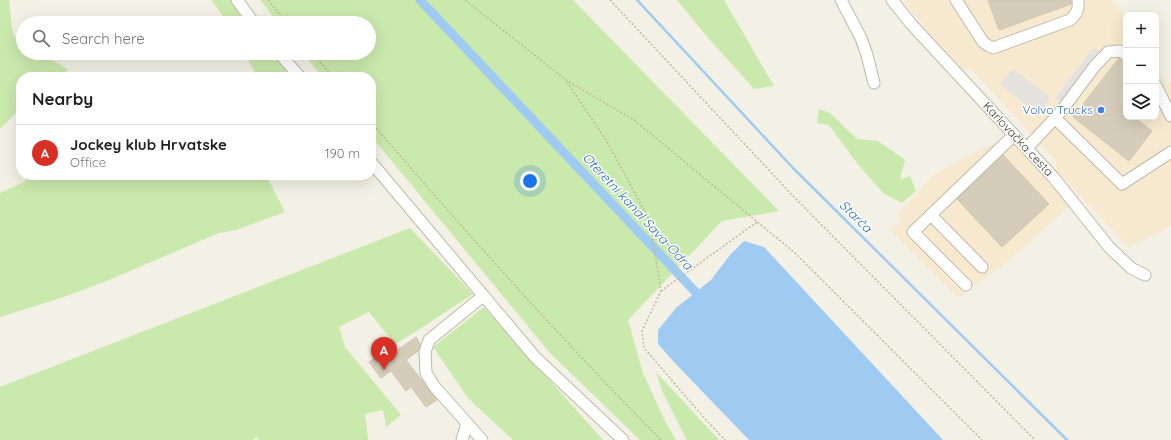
<!DOCTYPE html>
<html lang="en">
<head>
<meta charset="utf-8">
<style>
	body { margin:0; font-family:Quicksand,sans-serif; background:#f2f2f2; color:#222 }
	.controls { position:absolute; right:12px; top:12px; display:grid; overflow:hidden; border-radius:8px; box-shadow:0 4px 16px #0002 }
	.controls button { width:36px; height:36px; display:grid; place-items:center; padding:0; border:0; border-bottom:1px solid #e0e0e0; background:#fff; color:#222; font:20px sans-serif }
	.you { position:absolute; left:530px; top:181px; width:14px; height:14px; margin:-10px; border:3px solid #fff; border-radius:50%; background:#1a73e8; box-shadow:0 0 0 6px #1a73e833 }
	.badge { display:grid; place-items:center; width:26px; height:26px; border-radius:50%; background:#d93025; color:#fff; font-size:13px; font-weight:700 }
	.pin { position:absolute; translate:-50% -33px; filter:drop-shadow(0 1px 2px #0008) }
	.pin::after { content:''; position:absolute; top:21px; width:14px; height:12px; background:inherit; clip-path:polygon(0 0,100% 0,50% 100%) }
	.list { margin:0; padding:0; list-style:none }
	h2 { display:flex; justify-content:space-between; align-items:center; height:52px; margin:0; padding:0 16px; font-size:17px }
	h2 small { font-size:13px; font-weight:400; color:#767676 }
	.list li { display:grid; grid-template-columns:26px 1fr auto; gap:12px; align-items:center; box-sizing:border-box; height:56px; padding:0 16px; border-top:1px solid #e0e0e0 }
	.list b { display:block; font-size:15px; white-space:nowrap }
	.list p { margin:0; font-size:13px; white-space:nowrap; color:#767676 }
	.list em { font-size:13px; font-style:normal; color:#767676 }
	.icon { flex:none; width:22px; height:22px; fill:none; stroke:currentColor; stroke-width:2; stroke-linecap:round; stroke-linejoin:round }
	.map { position:relative; flex:none; width:1171px; height:440px; overflow:hidden }
	.search { position:absolute; background:#fff; box-shadow:0 4px 16px #0002; left:16px; top:16px; width:360px; height:44px; display:flex; align-items:center; gap:10px; box-sizing:border-box; padding:0 14px; border-radius:22px; color:#767676; font-size:15px }
	.panel { position:absolute; background:#fff; box-shadow:0 4px 16px #0002; left:16px; top:72px; width:360px; height:108px; border-radius:16px }
	.map>svg:first-child { display:block }
</style>
</head>
<body>
<div class="map">
<svg width="1171" height="440" viewBox="0 0 1171 440">
	<rect width="100%" height="100%" fill="#f3f0e5"/>
	<path fill="#f6e9d0" d="M904 0H1111L1126 16V117H1156V59L1165 84 1171 82V226L1128 247 1056 170V161L971 69H962L914 15Z
		M1008 136 1045 176 1069 207 1002 266 958 298 890 230 902 221 897 215 932 176 954 163Z"/>
	<path fill="#cae9ad" d="M0 0H9L13 35 23 44V53H40L69 70 55 77H21V108L0 129Z
		M211 0H233L251 23H228Z
		M260 0H573L779 211 722 221 628 320 643 373 664 419 676 440H640L550 353 371 136V77H322L303 53H369V23H278Z
		M677 0H724L774 86 754 89 704 33Z
		M245 53H275L294 77H257Z
		M819 109 830 113 857 139 878 141 905 160 900 179 910 176 916 191 902 203 883 193 857 163 829 125 817 123Z
		M29 175H266L285 212 236 230 219 233 109 280 64 297 0 317V193L24 182Z
		M410 228 473 294 415 332 395 344 369 312 339 327 345 347 401 415 386 427 383 410 365 414 368 439 367 440H259L257 437 252 440H0V387Z
		M484 307 603 440H513L468 398 433 347Z
		M656 372 719 440H687L686 439 663 393Z"/>
	<path fill="#e4e2de" d="M1094 47 1100 51 1061 103 1055 98Z
		M1013 69 1051 98 1038 115 1000 84Z"/>
	<path fill="#9fcbf2" d="M744 241 764 247 943 440H749L673 361 658 344V330L676 308 711 280 730 255Z"/>
	<g fill="none" stroke-linecap="round" stroke-linejoin="round">
		<path stroke="#9fcbf2" stroke-width="2.5" d="M637 0 793 168 1067 440"/>
		<path stroke="#9fcbf2" stroke-width="9" d="M420 0 703 300"/>
	</g>
	<path fill="#d5cdba" stroke="#d0c5ae" d="M988 0H1071V4L999 30Z
		M1119 58 1126 64V103L1122 108 1126 111V117H1134L1152 131 1129 161 1073 117Z
		M1003 155 1049 204 1002 247 957 199Z
		M416 337 420 344 418 351 406 360 437 400 426 407 411 387 406 391 391 371 381 378 369 362 388 348 392 354Z"/>
	<g fill="none" stroke-linecap="round" stroke-linejoin="round">
		<g stroke="#bfb9a8" stroke-width="13">
			<path id="minor" d="M237 0 254 23
				M841 0 861 38 867 55 874 83
				M892 0 912 25 1054 178 1109 247 1131 268 1145 275
				M956 0 983 42 989 46 993 48 1070 20C1077 14 1079 9 1078 0
				M279 53 300 77
				M1126 54 1120 51 1108 52 1094 67 1062 110 1055 118 1122 184 1171 152
				M1156 86 1171 116
				M1027 148 1055 118
				M371 162 535 357 623 440
				M931 215 982 267
				M966 285 913 232 1014 135
				M462 440 467 423
				M482 440 434 386 426 373 425 352 429 340 483 296"/>
		</g>
		<path stroke="#c1b699" stroke-width="1.5" stroke-dasharray="2 2" stroke-linecap="butt" d="M268 0 287 23
			M465 0 566 80 634 120 795 253 982 440
			M610 0 794 197 1035 440
			M312 53 333 77
			M567 82 606 140 650 221 661 291 642 331 644 348 707 421 725 440
			M371 122C464 230 560 338 661 440
			M661 291 757 222"/>
		<use href="#minor" stroke="#fff" stroke-width="11"/>
	</g>
	<circle fill="#3f7fe0" stroke="#fff" stroke-width="1.5" cx="1101" cy="110" r="4"/>
	<g text-anchor="middle" stroke-width="3" stroke-linejoin="round" paint-order="stroke">
		<g font-size="12" fill="#366cbe" stroke="#fff" text-anchor="end">
			<text x="1093" y="114">Volvo Trucks</text>
		</g>
		<g font-size="12" fill="#464035" stroke="#fff">
			<text transform="translate(1018 139) rotate(47)" y="4">Karlovačka cesta</text>
		</g>
		<g font-size="13" font-style="italic" fill="#2b71b5" stroke="#fff">
			<text transform="translate(638 211) rotate(47)" y="5">Oteretni kanal Sava-Odra</text>
			<text transform="translate(856 216) rotate(45)" y="5">Starča</text>
		</g>
	</g>
</svg>
<div class="controls">
<button>+</button>
<button>−</button>
<button><svg class="icon" aria-label="layers" viewBox="0 0 24 24"><path d="M12 4l9 5-9 5-9-5zM3 14l9 5 9-5"/></svg></button>
</div>
<div class="you"></div>
<div class="pin badge" style="left:384px;top:370px">A</div>
<div class="search"><svg class="icon" aria-label="search" viewBox="0 0 24 24"><circle cx="10" cy="10" r="6"/><path d="M15 15l6 6"/></svg>Search here</div>
<section class="panel">
<h2>Nearby<small></small></h2>
<ul class="list">
<li><span class="badge">A</span><div><b>Jockey klub Hrvatske</b><p>Office</p></div><em>190 m</em></li>
</ul>
</section>
</div>
</body>
</html>
